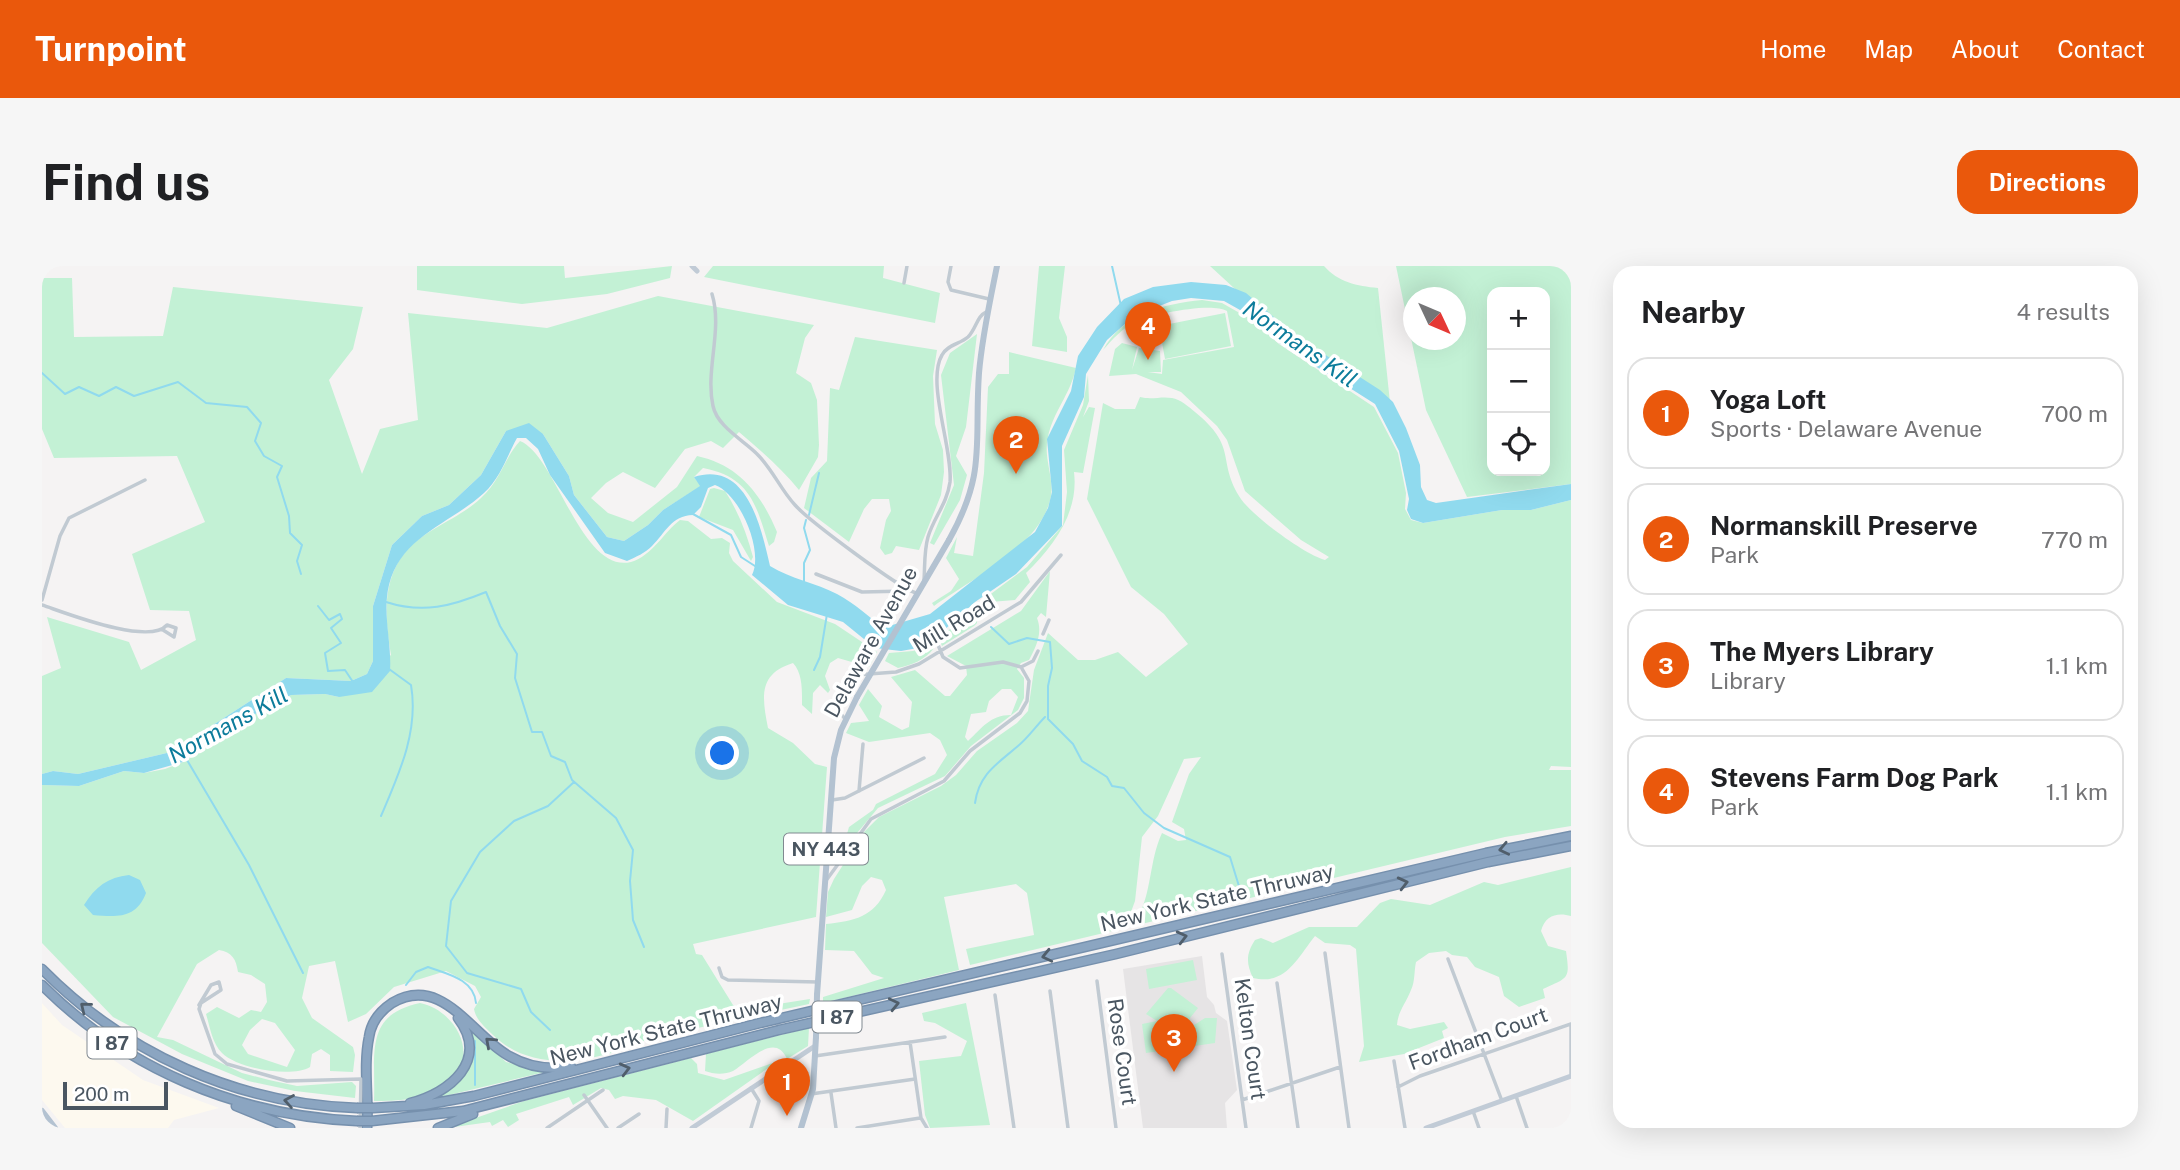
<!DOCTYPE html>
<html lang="en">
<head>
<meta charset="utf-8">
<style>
	body { margin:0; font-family:"Public Sans",sans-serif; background:#f6f6f6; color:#202124 }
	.controls { position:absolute; right:21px; top:21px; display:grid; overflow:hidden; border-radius:14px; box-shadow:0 7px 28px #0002 }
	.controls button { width:63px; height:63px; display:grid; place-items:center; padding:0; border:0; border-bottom:2px solid #e0e0e0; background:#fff; color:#202124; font:35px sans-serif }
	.compass { position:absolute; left:1361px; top:21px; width:63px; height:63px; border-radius:50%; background:#fff; box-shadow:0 7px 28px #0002; rotate:134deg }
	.scale { position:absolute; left:21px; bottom:18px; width:105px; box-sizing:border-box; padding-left:7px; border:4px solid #4a5661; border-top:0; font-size:19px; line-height:24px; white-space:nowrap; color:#4a5661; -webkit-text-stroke:5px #fff; paint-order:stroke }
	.you { position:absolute; left:681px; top:488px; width:24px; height:24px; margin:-18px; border:5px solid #fff; border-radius:50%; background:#1a73e8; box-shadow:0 0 0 10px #1a73e833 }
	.badge { display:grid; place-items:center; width:46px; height:46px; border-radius:50%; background:#ea580c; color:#fff; font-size:23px; font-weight:700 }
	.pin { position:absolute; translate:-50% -58px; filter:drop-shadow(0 2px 4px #0008) }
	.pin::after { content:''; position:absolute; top:37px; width:24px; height:21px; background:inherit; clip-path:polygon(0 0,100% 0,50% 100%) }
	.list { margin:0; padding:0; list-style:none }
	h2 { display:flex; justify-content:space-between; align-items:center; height:91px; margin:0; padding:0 28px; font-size:30px }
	h2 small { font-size:23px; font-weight:400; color:#757577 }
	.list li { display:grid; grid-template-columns:46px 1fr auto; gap:21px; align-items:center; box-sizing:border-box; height:112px; margin:0 14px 14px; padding:0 14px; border:2px solid #e0e0e0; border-radius:21px }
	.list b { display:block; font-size:26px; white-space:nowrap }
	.list p { margin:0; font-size:23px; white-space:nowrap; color:#757577 }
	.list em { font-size:23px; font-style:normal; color:#757577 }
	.icon { flex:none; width:38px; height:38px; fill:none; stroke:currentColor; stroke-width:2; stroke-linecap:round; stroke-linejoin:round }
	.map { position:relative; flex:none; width:1529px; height:862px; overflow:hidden; border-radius:21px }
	header { display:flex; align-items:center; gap:42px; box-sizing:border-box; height:98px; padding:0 35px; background:#ea580c; color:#fff }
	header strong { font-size:33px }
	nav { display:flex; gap:38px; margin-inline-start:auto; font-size:24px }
	.intro { display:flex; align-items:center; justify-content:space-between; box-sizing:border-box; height:168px; padding:0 42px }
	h1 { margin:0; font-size:49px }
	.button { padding:18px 32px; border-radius:21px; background:#ea580c; color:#fff; font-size:24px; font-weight:700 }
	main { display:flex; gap:42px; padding:0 42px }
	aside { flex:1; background:#fff; border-radius:21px; box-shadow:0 7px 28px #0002 }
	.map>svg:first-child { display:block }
</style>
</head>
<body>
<header>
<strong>Turnpoint</strong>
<nav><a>Home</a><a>Map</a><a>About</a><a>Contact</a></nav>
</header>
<div class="intro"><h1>Find us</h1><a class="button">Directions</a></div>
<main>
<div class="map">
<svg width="1529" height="862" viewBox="0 0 1529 862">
	<rect width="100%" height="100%" fill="#f5f3f3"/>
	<path fill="#fdf9ef" d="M0 737 20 759 101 814 177 842 132 854 126 862H23L0 834Z"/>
	<path fill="#e6e4e5" d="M1160 690 1165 731 1172 739 1174 747 1185 755 1195 824 1183 837 1185 862H1101L1081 703Z"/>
	<path fill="#c3f1d5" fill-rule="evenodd" d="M375 0H522L523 12 630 0 628 12 565 28 480 38 375 24Z
		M671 0H842L841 12 898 27 893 57 662 11Z
		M997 0H1023L1017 52 1025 71V86L990 80Z
		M1168 0H1282C1296 16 1315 20 1336 22L1349 146 1229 56Z
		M1354 0H1529V218L1425 231 1384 144ZM1450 26H1503V205H1450ZM1372 32H1414V74H1372Z
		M0 12H30L32 71 121 70 131 21 321 41 311 83 287 114 320 208 338 163 376 154 366 47 505 62 616 30 772 59 763 72 754 107 769 117 775 134 777 179 776 191 757 224C740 203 718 184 697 166L681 182 669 175 643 183 613 222 581 206 564 217 549 232 566 247 591 256 635 221 655 190C697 199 719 228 735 266L732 276 727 280C714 238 708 211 661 202L652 211 659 220 621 244 606 259 582 275 565 271 532 229 527 210 501 168 464 165 439 209 407 239 380 250 350 279 331 340V395L325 408 309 415 244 412 129 486 36 508 11 505 0 508V410L19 402 5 351 87 376 99 404 154 374 147 345 108 344 90 288 163 256 135 190 12 192 0 163Z
		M1160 34 1180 37 1210 54 1237 78 1332 141 1356 187 1364 227 1363 243 1369 254 1381 257 1460 244H1489L1529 234V501L1509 500 1507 504H1529V560L1463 571 928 699 924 683 992 669 985 627 974 618 902 631 917 704 781 737V731L842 712 830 708 812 685 783 684 784 658C812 655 832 651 844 624L840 614 829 611 820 620 810 644 784 651 786 626 792 613 822 566 837 551 899 520 914 509 935 485 975 457 986 445 992 404 1006 367 1036 394H1053L1076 386 1104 411 1146 378 1122 348 1089 321 1045 233 1061 137 1073 143H1093L1098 131C1110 134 1119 130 1130 132 1138 133 1147 141 1153 146 1196 181 1175 193 1197 230 1207 248 1263 289 1283 294L1287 291 1259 274 1203 225 1185 174 1175 160 1139 126 1094 108 1067 110 1073 83 1080 77 1095 81 1090 104 1097 82 1118 85 1119 106H1106L1120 108 1121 94 1192 81 1185 45C1169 36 1111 48 1094 56 1081 61 1070 74 1061 84 1081 48 1121 38 1160 34ZM1159 491 1147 508 1130 556 1142 563 1144 574 1136 575 1120 567C1107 595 1110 627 1095 653L1086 654 1093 635 1100 571 1116 550 1142 493Z
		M1183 47 1189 80 1123 93 1117 60Z
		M935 68 924 161 914 190 925 209 918 234 892 279 888 277 912 219 899 109 908 87Z
		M813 71 895 84 891 110 893 158 901 184 902 206 899 229 877 284 854 280 850 287 843 289 838 282 844 254 849 245 847 233H830L822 243 807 276 762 242 769 212 785 195 788 122 797 124Z
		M967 86 1034 102C1028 129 1011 146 1006 171 1001 191 1012 211 1009 230 1000 280 929 313 892 340L890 337 909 325 917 313 904 292 915 271 912 287 931 290 942 207 946 121 956 108H967Z
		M1046 109 1047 135 1041 151 1047 141 1053 142 1041 207 1032 206C1037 246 1012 280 984 307L988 316 973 334 948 336 934 350 935 357 932 360 900 380 897 373 938 336 985 301 1021 259 1025 226 1022 184 1041 139Z
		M478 175C514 189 539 308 589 296 610 290 622 266 638 254L646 255 669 273 680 272 688 277 687 287 691 295 735 336 793 358 835 386 827 401 796 392 788 397 783 410 788 424 786 427 778 419 771 427 770 448 760 439C760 425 761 408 751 397 716 408 720 431 726 462L751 477 773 498 785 501 774 651 651 678 654 688 660 689 691 739 703 743 768 733 767 738 609 772C560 795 493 810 451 769 443 761 434 754 432 743L439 731 433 720 404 705 352 721 324 748 306 756 293 695 267 700 260 732 270 752 311 781 313 789 311 806 288 805V789L279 783 270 788 268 801C250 812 196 803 180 787 170 777 168 761 164 748L175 741 197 752 209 744 219 746 225 736 223 718 209 709 196 706C194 693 190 686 177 684L155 698 115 771 131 774 200 807 227 814 255 820 310 816 314 820 313 832 253 825 206 815 140 788 71 751 0 677V519L37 520 82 505 102 507 123 503 141 496 204 453 249 429 283 428 297 431 349 389C343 354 339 315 364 285 383 263 417 253 439 232 459 214 462 192 478 175ZM220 753 233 757 253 784 245 801 206 788 200 779 208 764Z
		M672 222 683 225C696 245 705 268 711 291L709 295 691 264 657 251 668 223Z
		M1008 305 1004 351 999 347 995 352C1001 367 994 381 987 394L979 397 975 403 982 412V432L976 444 929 480 903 510 836 542 800 585 807 561 831 544 834 538 893 508 905 489 898 474 888 467 827 476 804 467 809 457 827 455 817 439 826 423 840 440 837 451 860 464 867 461 870 436 849 411 873 404 903 430H908L925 409 924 400 905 390 979 345ZM960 423H969L976 431 969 449C948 449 940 462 926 475L923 471 929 448 944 446 947 435Z
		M891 377 892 382C883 394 870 399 856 402L843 395 847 387 871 385Z
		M1529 601V650C1516 646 1503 649 1499 665L1506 680 1524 685C1528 713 1527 711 1501 723L1503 732 1477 741 1462 730 1457 711 1433 701 1425 691 1410 689 1404 685 1387 687 1374 696C1372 705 1373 716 1369 724 1364 737 1356 745 1355 759L1368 763 1402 756 1406 762 1400 765 1402 772 1362 788 1317 796 1322 780 1314 683 1308 679 1283 677 1273 670C1256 691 1244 720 1211 712 1204 697 1204 688 1213 674L1219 672 1231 677 1267 661H1315L1338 637 1349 633 1388 639 1442 616 1456 619Z
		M1151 694 1155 714 1107 723 1104 703Z
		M1126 722H1129L1156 742 1148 752 1149 761 1163 752H1175L1173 777 1104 787 1100 758 1115 755 1104 748Z
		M378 737C417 745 441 797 401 821 381 834 355 835 332 835 334 789 321 749 378 737Z
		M924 737 948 859 888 862 883 849 877 795 919 790 925 775 893 757 882 755 880 747Z
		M426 760 464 796 503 806 386 834C420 818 436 799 426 760Z
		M767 762 766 780 745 793C733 765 706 796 691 805 682 809 671 808 663 805L664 788Z
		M649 792 655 798 656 807 682 814 736 795 651 855 614 834 581 830 573 833 567 824 559 822 531 839 527 831 474 848 477 854 466 861 461 854 450 860 448 856 405 862 482 835Z"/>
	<path fill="#90daee" d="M1149 16 1184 19 1204 27 1254 70 1338 124 1351 136 1364 162 1378 199 1379 221 1385 234 1394 237 1529 218V234L1489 244H1460L1381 257 1369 253 1365 244 1367 233 1357 185 1333 138 1237 77 1214 53 1182 35 1149 32 1130 35 1092 50 1065 74 1044 108 1042 131 1020 180V260L974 308 933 336 888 377 876 382 859 385 833 382 801 356 746 339 710 309C722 285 698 228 673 219L666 222 659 241 651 249C629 250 624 266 610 280 603 287 594 291 585 295L563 287 508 209 496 183 484 172H475C464 192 459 211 442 227 408 258 359 270 347 319 340 348 350 376 348 405L330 426 297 431 283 428 249 429 204 453 141 496 102 507 82 505 37 520 0 519V508L11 505 36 508 129 486 244 412 309 415 325 408 331 395V340L350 279 380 250 407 239 439 209 464 165 487 157 501 168 527 210 532 229 565 271 582 275 606 259 621 244 658 220 652 211C705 194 719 261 728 300 749 313 774 317 795 328 813 338 826 349 840 362L888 348 993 266 1006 242 1010 226 1005 173 1029 125 1036 90 1055 61 1082 33 1111 21Z
		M87 609 98 614 104 627C94 653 75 651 51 649L42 639C53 621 66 611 87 609Z"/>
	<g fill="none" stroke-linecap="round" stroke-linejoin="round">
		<path stroke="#90daee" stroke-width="2" d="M1070 0 1079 40
			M0 107 23 128 37 121 57 130 74 121 92 130 136 116 164 137 205 141 219 157 213 175 222 190 240 200 235 211 247 250 248 267 260 279 255 295 259 308
			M651 248 689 269 699 291 716 302
			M767 249 777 207
			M762 315V297L768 284 762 262 764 254
			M344 336C381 348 410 340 444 326L458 360 475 388 473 412 490 466H500L509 490 523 496 530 514 574 552 591 584 588 615 591 654 602 681
			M276 340 287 354 298 348 300 353 289 362 299 377 283 387 286 405 303 404 311 416
			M923 347 934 353
			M949 361 967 378 985 372 1008 376 1010 402 1006 420V453L1031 478 1040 495 1065 511 1070 520 1082 522 1102 547 1122 562 1188 591 1200 630
			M772 404 778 391 785 348
			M145 494 207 599 261 707
			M933 537C937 508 955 498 976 480 986 472 994 460 1003 451
			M339 550C357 508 377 465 369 419L347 403
			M364 719 374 706 386 701C405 708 432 713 434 737
			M508 764 489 746 479 723 425 707 404 680 409 635 438 586 472 555 506 540 532 516
			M433 819V775"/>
		<g stroke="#7690ad" stroke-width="11">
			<path id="highway" d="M0 703C84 788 195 838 315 842
				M0 719C84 803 196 850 315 855
				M368 837C408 827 448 794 416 752
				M194 840 248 862
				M331 842 382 839 432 830 718 757 1444 587 1529 570
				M330 855 421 845 737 764 1074 688 1446 596 1529 580
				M325 862C327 833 321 800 327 771 329 757 338 745 350 737 400 707 430 770 467 790 486 801 507 804 529 801
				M396 862 431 848"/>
		</g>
		<path stroke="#c1cad2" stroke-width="3.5" d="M909 0 906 16 909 24 947 33
			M862 17 865 0
			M670 28C681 64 663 104 671 140 675 160 701 174 714 187 730 202 738 223 753 239 766 254 857 322 874 327
			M774 308 820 326 865 325
			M882 314C883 299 882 285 886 271 892 251 905 238 908 216 911 183 884 116 900 89 905 79 918 78 926 71 934 63 935 50 944 46
			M0 334 18 270 27 252 103 214
			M0 339C24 347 107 380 125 359L134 362 132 371 121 364
			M1001 368 1007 354
			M979 401 991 395 996 385
			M804 454 794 442 804 414 813 409 854 406 877 398 979 336 1019 289
			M817 525 821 478
			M790 534 803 532 882 492
			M783 616 829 553 902 515 928 485 978 447 985 435 987 415 979 401 961 396 918 402 901 391 894 374
			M1283 687 1307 862
			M1180 688 1204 862
			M1406 693 1460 835
			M677 702 680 711 686 714 776 716
			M1055 715 1074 862
			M1235 717 1256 862
			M1008 725 1026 862
			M953 729 972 862
			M157 739 169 719 177 716 179 724 159 737 157 743 173 788 185 798 245 815 319 813 318 862
			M868 776 879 852 885 862
			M773 790 903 771
			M1352 795 1363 862
			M1529 810V760
			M1356 821 1378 810 1529 758
			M709 822 717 835 709 862
			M789 827 794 862
			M769 828 873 813
			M542 829 565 862
			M1474 830 1485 862
			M1200 834 1298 801
			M1431 845 1437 862
			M505 862 561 824
			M576 862 597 848
			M624 862 625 843
			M815 862 878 852"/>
		<path stroke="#c1cbd6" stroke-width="5" d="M650 0 655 5
			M650 862 773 780
			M1384 862 1529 810"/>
		<path stroke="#b3c2d1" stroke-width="6" d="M907 274C945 206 932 178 937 107 940 71 948 35 955 0
			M775 729 792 492 799 464 815 431
			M0 845 13 862
			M759 862 771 823 774 771"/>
		<use href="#highway" stroke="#8ba5c1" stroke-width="8"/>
		<g stroke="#7690ad" stroke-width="11" stroke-linecap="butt">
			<path id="highway-bridge" d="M315 842H331
				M315 855H330"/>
		</g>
		<path stroke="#b3c2d1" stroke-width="6" d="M815 431 907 274
			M774 771 775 729"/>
		<use href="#highway-bridge" stroke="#8ba5c1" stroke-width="8"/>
	</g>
	<defs><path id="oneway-chevron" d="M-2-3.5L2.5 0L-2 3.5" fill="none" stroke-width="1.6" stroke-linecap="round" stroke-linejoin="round" transform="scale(1.75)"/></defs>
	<g stroke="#505e6b">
		<use href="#oneway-chevron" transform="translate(1462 583) rotate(168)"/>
		<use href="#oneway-chevron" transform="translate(1361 617) rotate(-14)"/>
		<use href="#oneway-chevron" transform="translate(1140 671) rotate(-14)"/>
		<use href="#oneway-chevron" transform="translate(1005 690) rotate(167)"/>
		<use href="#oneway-chevron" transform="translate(852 738) rotate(-13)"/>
		<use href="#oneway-chevron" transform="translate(43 741) rotate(-141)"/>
		<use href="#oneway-chevron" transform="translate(448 776) rotate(-138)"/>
		<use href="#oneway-chevron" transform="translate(583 803) rotate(-14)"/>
		<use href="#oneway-chevron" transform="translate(247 835) rotate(-170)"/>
	</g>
	<g text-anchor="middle" stroke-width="7" stroke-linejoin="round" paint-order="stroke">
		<g fill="#fff" stroke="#808990" stroke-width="2">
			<rect x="742" y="567.5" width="84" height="31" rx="5"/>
			<rect x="770.5" y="735.5" width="49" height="31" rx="5"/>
			<rect x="45.5" y="761.5" width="49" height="31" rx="5"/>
		</g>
		<g font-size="19" font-weight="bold" fill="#4a5661">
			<text x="784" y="590">NY 443</text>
			<text x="795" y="758">I 87</text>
			<text x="70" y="784">I 87</text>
		</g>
		<g font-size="21" fill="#4a5661" stroke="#fff">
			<text transform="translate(912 358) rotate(-31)" y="7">Mill Road</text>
			<text transform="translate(829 376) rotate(-61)" y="7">Delaware Avenue</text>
			<text transform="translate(1175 632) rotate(-13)" y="7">New York State Thruway</text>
			<text transform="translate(624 764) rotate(-14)" y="7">New York State Thruway</text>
			<text transform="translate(1208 773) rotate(82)" y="7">Kelton Court</text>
			<text transform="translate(1436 773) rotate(-20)" y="7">Fordham Court</text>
			<text transform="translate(1080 786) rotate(82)" y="7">Rose Court</text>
		</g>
		<g font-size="23" font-style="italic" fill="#0c7c9b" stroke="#fff">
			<text transform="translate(1258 78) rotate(35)" y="8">Normans Kill</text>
			<text transform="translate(186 459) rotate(-29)" y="8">Normans Kill</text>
		</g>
	</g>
</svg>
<div class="controls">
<button>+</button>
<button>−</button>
<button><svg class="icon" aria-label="locate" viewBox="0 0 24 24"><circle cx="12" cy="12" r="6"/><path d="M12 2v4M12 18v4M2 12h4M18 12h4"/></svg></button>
</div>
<svg class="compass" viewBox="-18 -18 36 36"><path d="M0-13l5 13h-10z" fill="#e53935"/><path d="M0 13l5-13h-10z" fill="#757577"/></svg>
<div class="scale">200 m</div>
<div class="you"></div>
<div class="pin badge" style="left:745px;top:850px">1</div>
<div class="pin badge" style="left:974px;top:208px">2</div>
<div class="pin badge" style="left:1132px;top:806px">3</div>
<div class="pin badge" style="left:1106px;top:94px">4</div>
</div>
<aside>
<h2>Nearby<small>4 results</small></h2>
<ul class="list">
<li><span class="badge">1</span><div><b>Yoga Loft</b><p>Sports · Delaware Avenue</p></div><em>700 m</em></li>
<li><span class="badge">2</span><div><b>Normanskill Preserve</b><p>Park</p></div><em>770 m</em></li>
<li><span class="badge">3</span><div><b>The Myers Library</b><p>Library</p></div><em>1.1 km</em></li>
<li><span class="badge">4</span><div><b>Stevens Farm Dog Park</b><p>Park</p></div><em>1.1 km</em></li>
</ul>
</aside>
</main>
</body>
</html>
